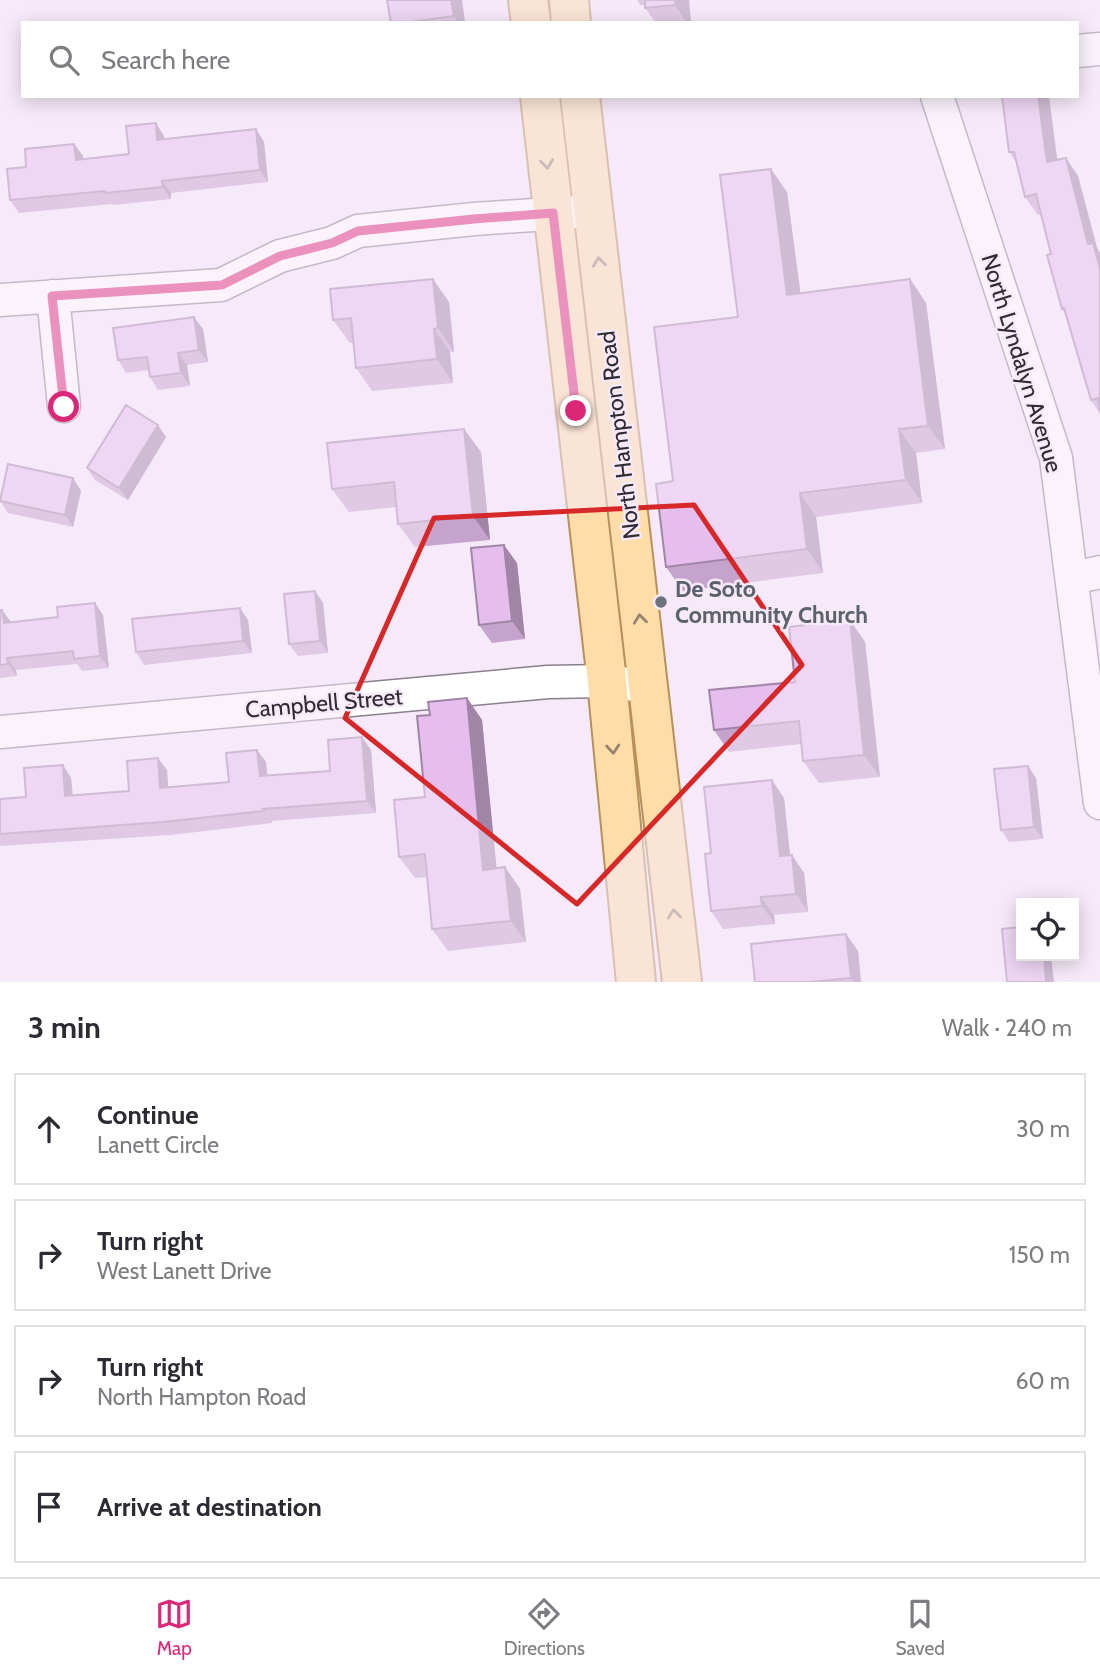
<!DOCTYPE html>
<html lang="en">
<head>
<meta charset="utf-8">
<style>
	body { margin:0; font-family:Cabin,sans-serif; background:#f2f2f3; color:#2b2b33 }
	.controls { position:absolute; right:21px; bottom:21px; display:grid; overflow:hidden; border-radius:0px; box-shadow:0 4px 18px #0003 }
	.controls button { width:63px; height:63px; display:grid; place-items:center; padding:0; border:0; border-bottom:2px solid #e1e1e2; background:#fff; color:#2b2b33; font:35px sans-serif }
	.stop { position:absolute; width:21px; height:21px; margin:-16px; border:5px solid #db2777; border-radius:50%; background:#fff }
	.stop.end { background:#db2777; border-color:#fff; box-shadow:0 2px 7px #0008 }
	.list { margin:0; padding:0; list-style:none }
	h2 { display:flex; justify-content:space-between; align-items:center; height:91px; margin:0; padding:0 28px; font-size:30px }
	h2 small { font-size:23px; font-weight:400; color:#7c7c81 }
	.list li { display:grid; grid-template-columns:46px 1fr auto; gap:21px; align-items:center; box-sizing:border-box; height:112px; margin:0 14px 14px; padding:0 14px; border:2px solid #e1e1e2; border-radius:0px }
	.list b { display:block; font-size:26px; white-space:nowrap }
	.list p { margin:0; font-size:23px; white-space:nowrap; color:#7c7c81 }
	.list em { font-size:23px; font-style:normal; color:#7c7c81 }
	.icon { flex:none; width:38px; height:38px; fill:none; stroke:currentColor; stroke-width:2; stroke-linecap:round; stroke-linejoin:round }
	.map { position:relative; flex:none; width:1100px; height:982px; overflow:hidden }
	.search { position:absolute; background:#fff; box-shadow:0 4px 18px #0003; left:21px; right:21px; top:21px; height:77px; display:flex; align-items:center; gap:18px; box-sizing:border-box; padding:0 24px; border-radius:0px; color:#7c7c81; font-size:26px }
	.sheet { height:595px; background:#fff }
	nav { display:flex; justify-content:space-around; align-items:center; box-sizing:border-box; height:98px; border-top:2px solid #e1e1e2; background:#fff; font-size:19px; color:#7c7c81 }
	nav a { display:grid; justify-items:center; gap:4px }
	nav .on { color:#db2777 }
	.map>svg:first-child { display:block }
</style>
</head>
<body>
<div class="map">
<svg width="1100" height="982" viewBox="0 0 1100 982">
	<rect width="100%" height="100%" fill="#f6e9f9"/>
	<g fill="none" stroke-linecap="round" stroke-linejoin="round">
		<g stroke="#8a7f8d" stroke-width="35">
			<path id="minor" d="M1077 51 1100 49
				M937 96 1056 458 1100 803
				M53 296 64 406
				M0 300 221 285 280 256 332 243 358 231 474 219 578 212
				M1073 578 1100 572
				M0 732 548 682 607 681 648 687"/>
		</g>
		<g stroke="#b7905a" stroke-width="42">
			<path id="major" d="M528 0 531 23
				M569 0 571 23
				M540 96 607 681 636 982
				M580 96 682 982"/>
		</g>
		<use href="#minor" stroke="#fff" stroke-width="32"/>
		<use href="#major" stroke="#ffdda9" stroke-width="38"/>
	</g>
	<path fill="#c5a3cd" d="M462 0 465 23H391Z
		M637 0H689L691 23H656L645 8V5H640Z
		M1002 96 1057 160 1066 158 1078 176 1097 248 1100 253V414L1091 400 1065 314 1062 309 1051 254 1041 214 1038 215 1025 197 1017 163 1009 152Z
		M256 129 264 142 268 182 171 193V199L113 205 112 204 19 213 10 200 74 144 83 156V159L129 154 164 136 165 139Z
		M787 192 800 294 910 279 926 303 945 449 916 453 922 503 816 517 823 573 683 591 666 567 673 481Z
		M449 302 454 352H450L453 383 372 391 356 368 353 343H350L333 320Z
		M203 329 208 362 187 365 190 386 158 390 150 377 149 370 126 373 118 360Z
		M464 429 481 452 490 540 415 547 398 524 397 507 349 512 332 489Z
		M166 437 128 500 95 480 87 468Z
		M73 478 81 491 73 527 8 513 0 501Z
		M517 563 525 639 492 643 479 625Z
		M315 591 323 603 328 653 298 656 289 644Z
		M0 610 11 622 103 615 109 668 82 671 77 664 16 670 17 676 0 678Z
		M248 620 252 653 144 665 136 652Z
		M850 620 865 642 880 777 819 783 803 761 801 744 729 752 714 730 795 682Z
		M467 698 482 720 496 868 505 867 520 889 526 942 448 951 432 929 427 877 415 878 399 857 425 797 430 715Z
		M257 750 266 762 267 776 330 771 371 750 376 813 272 821V823L171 835 0 846V799L26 797 63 765 71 778 73 795 129 791 167 770 168 788 229 782Z
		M1036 778 1043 839 1009 842 1001 830Z
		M784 798 790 855 804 873 808 912 774 915 775 924 723 929 711 911V853Z
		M846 934 858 951 861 982H755Z"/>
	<path fill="#a085a7" d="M451 0H462L465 23H458L454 16Z
		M675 0H689L691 23H687L675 5Z
		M1038 96H1049L1060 180 1047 162Z
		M156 123 164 136 166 152 157 140Z
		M256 129 264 142 268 182 260 170Z
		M74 144 83 156 84 172 76 160Z
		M1066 158 1078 176 1097 248 1100 253V268L1088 244Z
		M771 169 787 192 804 319 787 295Z
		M162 181 171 193V199L163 187Z
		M433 279 449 302 454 352 438 328Z
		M910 279 926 303 945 449 928 426Z
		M194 317 203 329 208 362 199 350Z
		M434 329 450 352 453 383 437 359Z
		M178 353 187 365 190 386 181 373Z
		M158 425 166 437 128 500 119 488Z
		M464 429 481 452 490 540 473 516Z
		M899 429 916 453 922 503 906 480Z
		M73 478 81 491 73 527 65 515Z
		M800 493 816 517 823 573 807 549Z
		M504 545 517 563 525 639 512 621Z
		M315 591 323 603 328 653 320 641Z
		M95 603 103 615 109 668 100 656Z
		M240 608 248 620 252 653 243 641Z
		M2 610 11 622 4 623Z
		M850 620 865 642 880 777 864 755Z
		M7 658 16 670 17 676 8 664Z
		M467 698 482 720 499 892 483 870Z
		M362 737 371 750 376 813 367 801Z
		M257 750 266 762 269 789 260 776Z
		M158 758 167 770 169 801 160 788Z
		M63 765 71 778 73 808 65 796Z
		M1028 766 1036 778 1043 839 1034 827Z
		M772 780 784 798 792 874 780 856Z
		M792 855 804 873 808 912 796 894Z
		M505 867 520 889 526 942 511 921Z
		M761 897 774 915 775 924 762 906Z
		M846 934 858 951 861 982H854L851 978Z
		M1044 956H1051L1054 982H1046Z"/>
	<path fill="#e5beee" stroke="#a085a7" stroke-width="2" d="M387 0H451L454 16 404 23H391Z
		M645 0H675V5L645 8Z
		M1002 96H1038L1047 162 1066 158 1088 244 1093 243 1100 268V411L1098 398 1091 400 1064 308 1062 309 1047 255 1051 254 1036 194 1025 197 1014 152H1009Z
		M156 123 157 140 256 129 260 170 162 181 163 187 105 193V191L10 200 7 169 26 167 25 149 74 144 76 160 129 154 126 126Z
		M771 169 787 295 910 279 928 426 899 429 906 480 800 493 807 549 666 567 656 484 673 481 654 327 738 317 720 175Z
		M433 279 438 328 434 329 437 359 356 368 351 318 333 320 330 289Z
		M194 317 199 350 178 353 181 373 150 377 147 357 118 360 113 328Z
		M126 405 158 425 119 488 87 468Z
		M464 429 473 516 398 524 394 482 332 489 327 443Z
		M8 464 73 478 65 515 0 501Z
		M504 545 512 621 479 625 471 548Z
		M315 591 320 641 289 644 284 594Z
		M95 603 100 656 74 659 73 651 7 658 8 664 0 665V610H2L4 623 58 617 57 607Z
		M240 608 243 641 136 652 132 619Z
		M850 620 864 755 803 761 799 721 714 730 709 690 795 682 789 627Z
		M467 698 483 870 505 867 511 921 432 929 425 854 399 857 394 800 425 797 417 716 430 715 428 702Z
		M362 737 367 801 263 809 264 811 163 822 0 834V799L26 797 24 768 63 765 65 796 129 791 127 761 158 758 160 788 229 782 226 753 257 750 260 776 330 771 328 740Z
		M1028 766 1034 827 1001 830 994 769Z
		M772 780 780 856 792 855 796 894 761 897 762 906 711 911 705 854 711 853 704 787Z
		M1021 927V956H1044L1046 982H1007L1002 929Z
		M846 934 851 978 811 982H755L751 944Z"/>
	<defs><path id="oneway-chevron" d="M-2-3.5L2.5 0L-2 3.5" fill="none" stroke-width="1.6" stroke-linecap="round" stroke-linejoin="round" transform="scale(1.75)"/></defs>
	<g stroke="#98846d">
		<use href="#oneway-chevron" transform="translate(547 164) rotate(83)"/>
		<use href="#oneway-chevron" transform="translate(599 262) rotate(-97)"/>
		<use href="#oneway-chevron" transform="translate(640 619) rotate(-97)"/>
		<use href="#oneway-chevron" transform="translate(613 749) rotate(85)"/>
		<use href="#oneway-chevron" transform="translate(674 914) rotate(-96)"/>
	</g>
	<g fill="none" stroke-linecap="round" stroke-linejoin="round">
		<path stroke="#db2777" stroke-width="9" d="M64 407 52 296 222 285 280 256 332 243 358 231 474 219 553 213 576 411"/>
	</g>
	<path d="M0 0H1100V982H0ZM694 505 802 665 577 904 345 718 434 518Z" fill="#f6e9f9" fill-opacity=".55" fill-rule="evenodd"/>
	<path fill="none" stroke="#d62828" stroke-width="5" stroke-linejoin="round" d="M694 505 802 665 577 904 345 718 434 518Z"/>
	<circle fill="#6b7280" stroke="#f6e9f9" stroke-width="2.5" cx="661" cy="602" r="7"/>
	<g text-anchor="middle" stroke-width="5" stroke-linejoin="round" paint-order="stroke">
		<g font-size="23" fill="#302b31" stroke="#f6e9f9">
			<text transform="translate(1022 363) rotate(73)" y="8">North Lyndalyn Avenue</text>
			<text transform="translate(619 435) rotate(-97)" y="8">North Hampton Road</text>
			<text transform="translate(324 703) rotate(-5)" y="8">Campbell Street</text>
		</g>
		<g font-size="23" font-weight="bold" fill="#5b616d" stroke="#f6e9f9" text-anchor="start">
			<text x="675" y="597">De Soto<tspan x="675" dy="26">Community Church</tspan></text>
		</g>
	</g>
</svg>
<div class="controls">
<button><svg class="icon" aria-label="locate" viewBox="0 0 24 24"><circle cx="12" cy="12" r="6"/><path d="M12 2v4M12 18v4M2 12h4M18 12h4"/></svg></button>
</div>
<div class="stop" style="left:64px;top:407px"></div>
<div class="stop end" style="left:576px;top:411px"></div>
<div class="search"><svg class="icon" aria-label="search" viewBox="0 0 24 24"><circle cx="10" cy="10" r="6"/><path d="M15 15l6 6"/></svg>Search here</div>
</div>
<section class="sheet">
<h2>3 min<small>Walk · 240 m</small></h2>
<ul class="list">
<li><svg class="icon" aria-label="ahead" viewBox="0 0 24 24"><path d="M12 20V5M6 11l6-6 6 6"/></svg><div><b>Continue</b><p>Lanett Circle</p></div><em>30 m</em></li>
<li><svg class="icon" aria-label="right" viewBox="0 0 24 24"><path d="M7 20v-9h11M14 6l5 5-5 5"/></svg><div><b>Turn right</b><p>West Lanett Drive</p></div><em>150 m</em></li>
<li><svg class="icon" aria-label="right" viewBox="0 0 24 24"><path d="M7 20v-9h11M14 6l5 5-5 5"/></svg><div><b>Turn right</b><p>North Hampton Road</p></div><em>60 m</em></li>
<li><svg class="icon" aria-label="arrive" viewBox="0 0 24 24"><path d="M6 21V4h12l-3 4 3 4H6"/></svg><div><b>Arrive at destination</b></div></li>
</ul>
</section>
<nav>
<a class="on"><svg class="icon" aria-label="map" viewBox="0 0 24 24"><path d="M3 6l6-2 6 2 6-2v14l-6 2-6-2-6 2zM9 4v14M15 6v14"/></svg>Map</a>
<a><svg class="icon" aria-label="directions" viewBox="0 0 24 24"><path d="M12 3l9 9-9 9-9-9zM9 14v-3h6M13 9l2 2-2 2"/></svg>Directions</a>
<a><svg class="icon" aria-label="saved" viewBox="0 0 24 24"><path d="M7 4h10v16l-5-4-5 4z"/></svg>Saved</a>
</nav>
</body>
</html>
